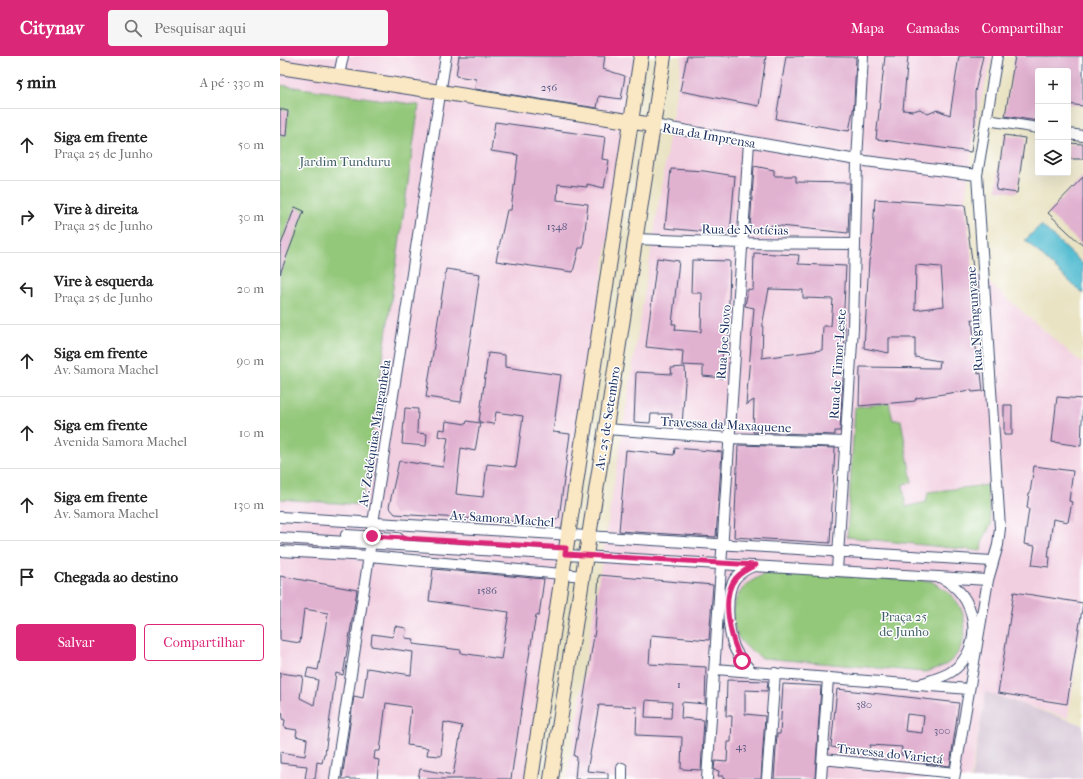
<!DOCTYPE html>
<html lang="pt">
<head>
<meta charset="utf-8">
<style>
	body { margin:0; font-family:"IM FELL French Canon",serif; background:#f6f6f6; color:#222 }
	.controls { position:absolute; right:12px; top:12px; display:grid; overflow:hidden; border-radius:4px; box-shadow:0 4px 16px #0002 }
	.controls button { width:36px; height:36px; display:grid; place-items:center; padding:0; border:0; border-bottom:1px solid #e0e0e0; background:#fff; color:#222; font:20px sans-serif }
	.stop { position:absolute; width:12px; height:12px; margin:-9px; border:3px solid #db2777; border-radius:50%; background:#fff }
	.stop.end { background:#db2777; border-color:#fff; box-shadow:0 1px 4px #0008 }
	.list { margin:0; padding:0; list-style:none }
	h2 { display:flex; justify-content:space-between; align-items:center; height:52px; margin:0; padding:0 16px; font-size:17px }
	h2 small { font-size:13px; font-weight:400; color:#767676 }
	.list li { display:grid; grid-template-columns:26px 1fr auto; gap:12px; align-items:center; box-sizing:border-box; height:72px; padding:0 16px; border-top:1px solid #e0e0e0 }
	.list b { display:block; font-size:15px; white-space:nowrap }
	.list p { margin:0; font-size:13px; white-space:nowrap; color:#767676 }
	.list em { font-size:13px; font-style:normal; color:#767676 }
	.actions { display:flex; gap:8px; padding:12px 16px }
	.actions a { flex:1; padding:9px 0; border:1px solid #db2777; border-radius:4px; text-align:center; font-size:14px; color:#db2777 }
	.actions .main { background:#db2777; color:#fff }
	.icon { flex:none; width:22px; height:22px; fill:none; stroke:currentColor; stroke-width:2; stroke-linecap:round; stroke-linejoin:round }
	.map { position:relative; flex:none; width:803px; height:723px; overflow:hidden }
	header { display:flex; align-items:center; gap:24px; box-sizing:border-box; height:56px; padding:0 20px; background:#db2777; color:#fff }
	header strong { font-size:19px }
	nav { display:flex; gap:22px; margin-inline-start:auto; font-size:14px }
	.search { width:280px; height:36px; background:#f6f6f6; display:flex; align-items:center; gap:10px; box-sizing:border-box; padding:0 14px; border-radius:4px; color:#767676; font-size:15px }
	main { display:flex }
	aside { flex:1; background:#fff }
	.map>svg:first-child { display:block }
</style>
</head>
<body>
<header>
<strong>Citynav</strong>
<div class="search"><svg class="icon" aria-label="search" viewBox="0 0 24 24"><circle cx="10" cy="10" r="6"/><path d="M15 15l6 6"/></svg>Pesquisar aqui</div>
<nav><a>Mapa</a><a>Camadas</a><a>Compartilhar</a></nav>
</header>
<main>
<aside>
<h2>5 min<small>A pé · 330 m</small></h2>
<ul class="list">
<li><svg class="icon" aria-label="ahead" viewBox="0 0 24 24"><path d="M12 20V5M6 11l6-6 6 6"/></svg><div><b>Siga em frente</b><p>Praça 25 de Junho</p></div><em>50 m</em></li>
<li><svg class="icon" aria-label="right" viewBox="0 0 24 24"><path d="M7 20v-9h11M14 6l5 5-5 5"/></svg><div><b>Vire à direita</b><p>Praça 25 de Junho</p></div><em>30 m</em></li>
<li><svg class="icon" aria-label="left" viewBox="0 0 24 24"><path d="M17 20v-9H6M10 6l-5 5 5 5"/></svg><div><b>Vire à esquerda</b><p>Praça 25 de Junho</p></div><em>20 m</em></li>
<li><svg class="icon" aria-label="ahead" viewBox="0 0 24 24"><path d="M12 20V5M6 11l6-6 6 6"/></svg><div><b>Siga em frente</b><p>Av. Samora Machel</p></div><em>90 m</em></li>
<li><svg class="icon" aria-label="ahead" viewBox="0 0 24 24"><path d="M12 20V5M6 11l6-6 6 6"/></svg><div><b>Siga em frente</b><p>Avenida Samora Machel</p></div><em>10 m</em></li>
<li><svg class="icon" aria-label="ahead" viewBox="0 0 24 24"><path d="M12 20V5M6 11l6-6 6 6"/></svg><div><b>Siga em frente</b><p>Av. Samora Machel</p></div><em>130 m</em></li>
<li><svg class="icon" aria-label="arrive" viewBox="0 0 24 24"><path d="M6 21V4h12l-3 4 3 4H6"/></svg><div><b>Chegada ao destino</b></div></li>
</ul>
<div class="actions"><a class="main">Salvar</a><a>Compartilhar</a></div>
</aside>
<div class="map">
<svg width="803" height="723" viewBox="0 0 803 723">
	<rect width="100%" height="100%" fill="#fff"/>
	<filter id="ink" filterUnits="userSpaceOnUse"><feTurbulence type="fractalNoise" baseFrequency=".025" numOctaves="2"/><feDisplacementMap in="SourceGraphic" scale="8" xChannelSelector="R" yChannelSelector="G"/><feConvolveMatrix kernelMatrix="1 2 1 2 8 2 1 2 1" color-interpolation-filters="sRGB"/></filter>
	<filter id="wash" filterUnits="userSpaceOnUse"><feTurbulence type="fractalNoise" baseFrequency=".012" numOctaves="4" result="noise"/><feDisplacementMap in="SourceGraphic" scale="16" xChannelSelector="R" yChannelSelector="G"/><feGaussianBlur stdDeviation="0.9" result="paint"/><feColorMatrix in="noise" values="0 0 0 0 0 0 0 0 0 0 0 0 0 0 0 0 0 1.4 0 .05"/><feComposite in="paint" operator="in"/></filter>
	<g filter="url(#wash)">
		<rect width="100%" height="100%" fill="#e9e3c3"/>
		<path fill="#f2cfe0" d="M0 0H356L246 723H0Z
			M402 0H713L698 54 685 143 693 213 803 308V560L788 662 706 637 690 723H287Z"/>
		<path fill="#cfbdcf" d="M706 636 803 669V723H691Z"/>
		<path fill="#93c779" stroke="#577b6c" d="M0 29 139 49 82 449 0 443Z
			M609 347 613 364H621L632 426 623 428 626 451 646 446 648 436 707 429 711 468 702 487 701 495 567 481 575 351Z
			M494 515 651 525C662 532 672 538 679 549 690 568 685 598 665 609 659 612 652 614 645 616L482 602C472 595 460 588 456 576 444 545 465 523 494 515Z"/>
		<path fill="#53bcd0" stroke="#377697" d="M761 169 803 208V238L745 184Z"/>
		<g id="blocks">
			<path fill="#e1b1d0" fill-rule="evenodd" d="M179 0H325L323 13 345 20 341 43 319 40 317 52 195 33 196 23 176 20Z
				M407 0H486L479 50 400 35Z
				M506 0 576 1 574 49 569 75 496 63Z
				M605 0H628L623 54 633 55 640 53 648 58 657 54 670 59 679 0H703L695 36V66L691 96 596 83Z
				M735 0H803V50L788 48V15H758V65L725 60Z
				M0 53 8 55 6 80 0 79Z
				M215 66 325 81 322 103 329 104 324 132 307 128V131L278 128 277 144 308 148 303 192H299L293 216 216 205 227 154H231L238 99 211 95Z
				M724 79 745 82 737 137 716 134Z
				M788 87 803 88V103H788Z
				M474 110 494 114V120H516V126L570 127 568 177 491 169 490 175 470 173Z
				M391 113 424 115 455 120 450 178 385 172Z
				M803 121V190L768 157Z
				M595 143 685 149 693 213 696 264 692 263 698 318 701 317 703 335 692 336 691 334 636 342 635 345 579 350 580 311 659 312 660 305 635 301V282H609V297L584 292 589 205 592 190ZM636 209 661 211 664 250 635 254Z
				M15 151 24 155 0 218V191Z
				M474 197 519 199 518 208 566 210 563 271H565L564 305 560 375H555V379L473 376 474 344 466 349 474 252 465 250 468 233 473 234ZM489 233 523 234V242L553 243 551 270H543L542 294 482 302 483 265Z
				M377 202 399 205 392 268H396L395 274 421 276 422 237H411L412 204 450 205 448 287H443L442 311H444L443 322 423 320V310L402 309 403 295 366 291Z
				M166 213 200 218 181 346 146 341Z
				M208 297 225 299V311L281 319 273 376 290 378 279 462 272 466 260 467 115 458 109 451 119 405 163 411 168 382 158 380 159 373 165 374 166 365 186 368 187 365 200 367 195 395 181 392 176 438 203 441 207 408 236 411 243 360 216 356 214 368 199 366Z
				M405 311 406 326H405L402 370 391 369 392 358H371L370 367 354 366 356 316 392 318 391 312Z
				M777 341 803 343 801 390 772 386Z
				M724 349H732V379H724Z
				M125 352 138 353 137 377 147 378 146 390 122 388Z
				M458 389 555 392 550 487 454 481Z
				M395 392 442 396 436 481 339 475 346 394 394 399Z
				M754 410 793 415 789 445 792 446 788 466 773 463 768 501H770L769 511 752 509 755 490 744 488 749 453 747 452 749 437H750Z
				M153 513 264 523 259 560 256 559 248 607 231 723H138L140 713 173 719 182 670 164 666 161 700 147 699 148 692 127 689 131 651 106 647 100 695H95L94 703 99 704 97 723H62L74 640 83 642 87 612 131 619 133 596 91 590 92 578 113 581 115 570 126 572 125 582 134 583 133 588 181 594V597L221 603 229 556 149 545Z
				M319 519 433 529 429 584 371 579 369 608 426 611 425 648 402 646 401 662 424 664 421 714 401 713 402 681 356 679 357 651 319 649 307 715 328 717V723H295L297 701 294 700 315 574ZM366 644 392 646 391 662 365 661Z
				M0 520 77 534 63 619 56 617 45 698H44L42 707 37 706 35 723H25L27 710 0 707V696L25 700 27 683 16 680 17 674 4 672 5 664 2 663 3 657 0 656V617L23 620 20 642 34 649 38 624 26 621 28 612 38 614 48 557 24 553 20 587 0 584Z
				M734 536 803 547 787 648 718 637Z
				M447 624 488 625 487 635 465 634V658L485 660 481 723H443V720H438L439 715 434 714 435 705 447 706 448 686H451L452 660H446Z
				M503 628 541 630 535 723H494L497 678H500Z
				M557 633 679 647 670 710 644 707V702L621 699 622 691 590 689 589 696 551 691ZM627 658 644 660 642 677 625 675Z"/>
		</g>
	</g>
	<g filter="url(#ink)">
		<use href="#blocks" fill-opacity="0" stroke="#3a4a6d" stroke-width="1"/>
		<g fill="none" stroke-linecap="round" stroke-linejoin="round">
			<g stroke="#3a4a6d" stroke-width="12">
				<path id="minor" d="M59 19 63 0
					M707 64 758 72
					M373 69 577 104 697 119
					M788 78 803 80
					M355 183 462 187 575 188
					M326 373 449 382 565 386
					M0 461 712 505
					M66 479 118 482
					M0 482 708 524
					M0 495 89 500 303 520
					M557 514 573 272 577 104 583 0
					M435 613 689 633
					M472 616C465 608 458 601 454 591 448 575 445 539 454 524 459 517 466 513 474 510
					M643 627C652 624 663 621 671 616 707 592 697 536 659 521
					M543 703 675 717
					M342 712V723
					M55 723 89 500 93 467 166 0
					M427 723 469 86
					M487 723 495 617
					M541 723 548 622
					M674 723 708 524 718 489 720 472 697 119 717 0"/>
			</g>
			<g stroke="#3a4a6d" stroke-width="16">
				<path id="secondary" d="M0 11 373 69
					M251 723 361 0
					M271 723 384 0"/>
			</g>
			<use href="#minor" stroke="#fff" stroke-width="10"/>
			<use href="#secondary" stroke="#fae7c3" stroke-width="14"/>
		</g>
	</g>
	<g fill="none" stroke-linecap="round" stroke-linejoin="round" filter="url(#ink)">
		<path stroke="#db2777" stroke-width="5" d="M92 480 286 492 285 498 476 509C467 513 461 516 455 523 440 542 451 585 462 605"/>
	</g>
	<g text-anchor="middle" stroke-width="3" stroke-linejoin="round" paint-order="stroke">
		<g font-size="11" fill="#4c507a">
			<text x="269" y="35">256</text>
			<text x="277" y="174">1348</text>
			<text x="207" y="538">1586</text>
			<text x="399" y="632">1</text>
			<text x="584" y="652">380</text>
			<text x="662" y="678">300</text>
			<text x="461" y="694">43</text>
		</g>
		<g font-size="13" fill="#1b2f5e" stroke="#fff">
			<text transform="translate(429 79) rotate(10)" y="5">Rua da Imprensa</text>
			<text transform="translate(465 173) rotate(1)" y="5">Rua de Notícias</text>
			<text transform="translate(694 263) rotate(-94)" y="5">Rua Ngungunyane</text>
			<text transform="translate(443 286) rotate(-86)" y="5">Rua Joe Slovo</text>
			<text transform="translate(557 308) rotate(-86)" y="5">Rua de Timor-Leste</text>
			<text transform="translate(327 362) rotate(-81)" y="5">Av. 25 de Setembro</text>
			<text transform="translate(446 368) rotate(3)" y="5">Travessa da Maxaquene</text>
			<text transform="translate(94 377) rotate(-81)" y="5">Av. Zedéquias Manganhela</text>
			<text transform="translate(222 462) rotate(4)" y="5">Av. Samora Machel</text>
			<text transform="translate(610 697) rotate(6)" y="5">Travessa do Varietá</text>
		</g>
		<g font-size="13" fill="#3f5d66" stroke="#fff">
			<text x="65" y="110">Jardim Tunduru</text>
			<text x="624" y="565">Praça 25<tspan x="624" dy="15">de Junho</tspan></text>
		</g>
	</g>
</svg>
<div class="controls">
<button>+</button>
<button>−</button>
<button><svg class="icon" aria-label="layers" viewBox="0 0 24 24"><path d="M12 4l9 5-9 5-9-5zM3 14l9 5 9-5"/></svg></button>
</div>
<div class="stop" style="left:462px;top:605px"></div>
<div class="stop end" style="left:92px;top:480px"></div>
</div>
</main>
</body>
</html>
